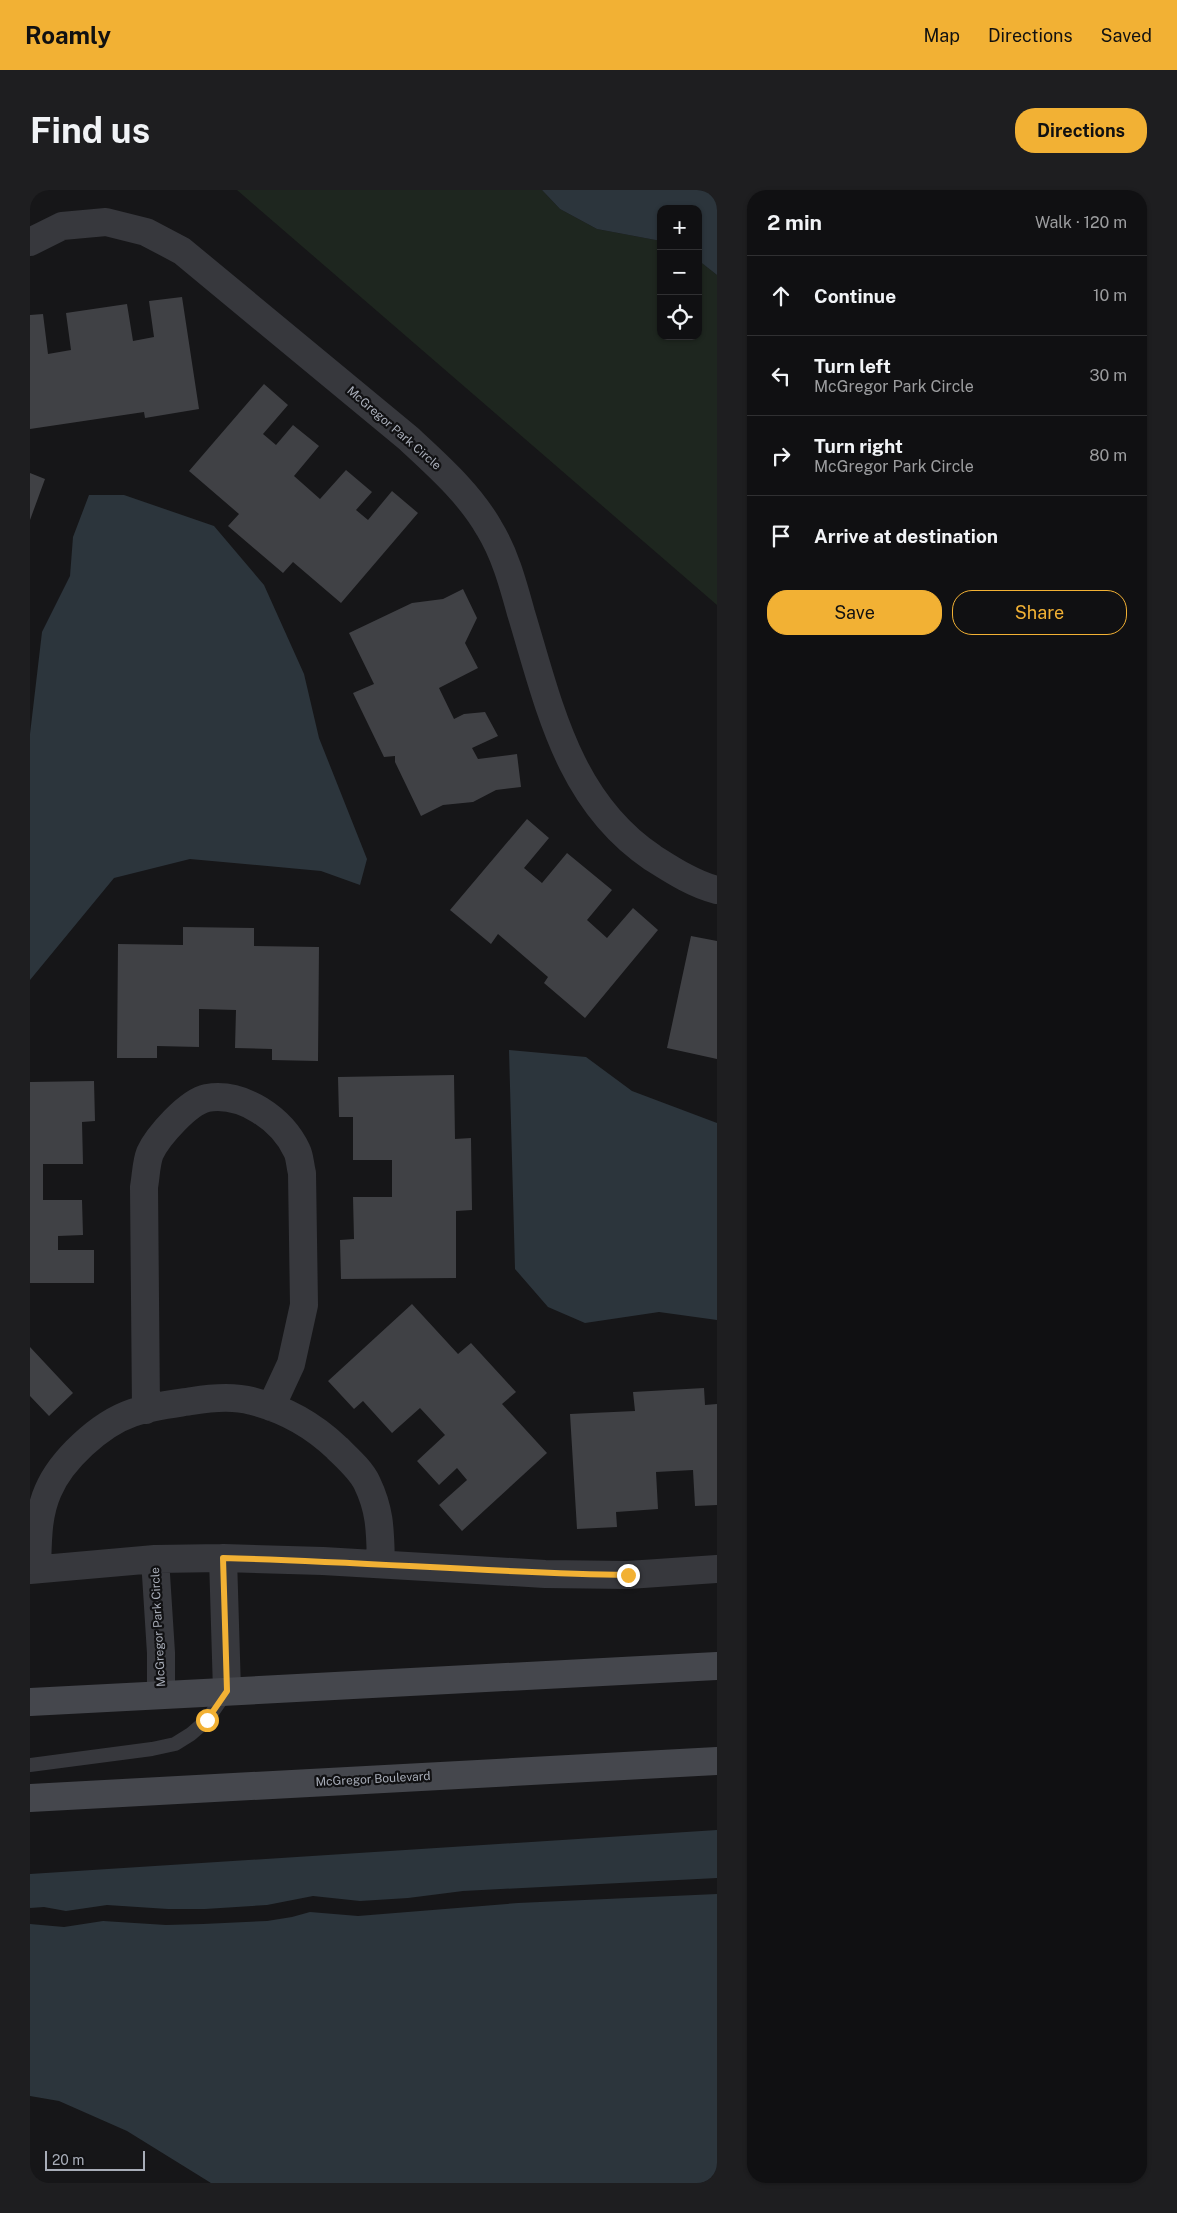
<!DOCTYPE html>
<html lang="en">
<head>
<meta charset="utf-8">
<style>
	body { margin:0; font-family:"Public Sans",sans-serif; background:#1e1e20; color:#f1f3f6 }
	.controls { position:absolute; right:15px; top:15px; display:grid; overflow:hidden; border-radius:10px; box-shadow:0 1px 4px #0004 }
	.controls button { width:45px; height:45px; display:grid; place-items:center; padding:0; border:0; border-bottom:1px solid #303032; background:#101012; color:#f1f3f6; font:25px sans-serif }
	.scale { position:absolute; left:15px; bottom:12px; width:100px; box-sizing:border-box; padding-left:5px; border:2px solid #a8adb8; border-top:0; font-size:14px; line-height:18px; white-space:nowrap; color:#a8adb8; -webkit-text-stroke:4px #111113; paint-order:stroke }
	.stop { position:absolute; width:15px; height:15px; margin:-11px; border:4px solid #f2b134; border-radius:50%; background:#fff }
	.stop.end { background:#f2b134; border-color:#fff; box-shadow:0 1px 5px #0008 }
	.list { margin:0; padding:0; list-style:none }
	h2 { display:flex; justify-content:space-between; align-items:center; height:65px; margin:0; padding:0 20px; font-size:21px }
	h2 small { font-size:16px; font-weight:400; color:#9c9d9f }
	.list li { display:grid; grid-template-columns:32px 1fr auto; gap:15px; align-items:center; box-sizing:border-box; height:80px; padding:0 20px; border-top:1px solid #303032 }
	.list b { display:block; font-size:19px; white-space:nowrap }
	.list p { margin:0; font-size:16px; white-space:nowrap; color:#9c9d9f }
	.list em { font-size:16px; font-style:normal; color:#9c9d9f }
	.actions { display:flex; gap:10px; padding:15px 20px }
	.actions a { flex:1; padding:11px 0; border:1px solid #f2b134; border-radius:20px; text-align:center; font-size:18px; color:#f2b134 }
	.actions .main { background:#f2b134; color:#111 }
	.icon { flex:none; width:28px; height:28px; fill:none; stroke:currentColor; stroke-width:2; stroke-linecap:round; stroke-linejoin:round }
	.map { position:relative; flex:none; width:687px; height:1993px; overflow:hidden; border-radius:20px }
	header { display:flex; align-items:center; gap:30px; box-sizing:border-box; height:70px; padding:0 25px; background:#f2b134; color:#111 }
	header strong { font-size:24px }
	nav { display:flex; gap:28px; margin-inline-start:auto; font-size:18px }
	.intro { display:flex; align-items:center; justify-content:space-between; box-sizing:border-box; height:120px; padding:0 30px }
	h1 { margin:0; font-size:35px }
	.button { padding:12px 22px; border-radius:20px; background:#f2b134; color:#111; font-size:18px; font-weight:700 }
	main { display:flex; gap:30px; padding:0 30px }
	aside { flex:1; background:#101012; border-radius:20px; box-shadow:0 1px 4px #0004 }
	.map>svg:first-child { display:block }
</style>
</head>
<body>
<header>
<strong>Roamly</strong>
<nav><a>Map</a><a>Directions</a><a>Saved</a></nav>
</header>
<div class="intro"><h1>Find us</h1><a class="button">Directions</a></div>
<main>
<div class="map">
<svg width="687" height="1993" viewBox="0 0 687 1993">
	<rect width="100%" height="100%" fill="#161618"/>
	<path fill="#1e261f" d="M207 0H512L530 19 567 39 631 51V146H668V70L687 85V415Z"/>
	<path fill="#2c353c" d="M512 0H687V85L668 70V19H631V51L567 39 530 19Z
		M59 305H94L184 336 234 395 274 484 289 548 337 669 330 695 291 681 160 669 84 688 0 790V544L12 442 40 386 43 347Z
		M479 860 556 867 602 901 687 933V1130L629 1122 555 1133 518 1117 485 1079Z
		M687 1640V1688L433 1701 378 1708 330 1711 283 1706 237 1715 175 1719H138L77 1715 36 1721 14 1717 0 1718V1684Z
		M687 1704V1993H181L97 1941 29 1911 0 1906V1734L34 1737 73 1731 136 1735 173 1734 237 1731 262 1727 280 1722 328 1726 488 1713Z"/>
	<path fill="#404145" d="M152 107 169 219 115 228 114 222 0 239V125L13 124 18 164 41 160 36 123 97 114 103 151 124 147 119 111Z
		M234 194 258 215 233 244 246 255 263 235 289 256 264 286 290 309 316 280 342 302 326 320 338 330 362 301 388 323 311 413 263 372 253 383 198 336 209 324 159 281Z
		M0 283 15 289 0 330Z
		M433 399 447 428 435 453 448 478 409 498 424 529 434 524 455 522 468 546 442 558 448 569 487 564 491 597 466 600 443 612 413 615 391 626 365 572V566L354 567 323 503 344 494 319 443 382 413 413 409Z
		M497 629 519 648 494 678 512 693 537 663 582 700 557 730 577 748 603 718 628 740 555 828 514 793 518 787 468 744 461 754 420 720Z
		M153 737 224 738V756L289 757 288 871 242 870V859L205 858 206 820 169 819V857L127 856V868H87L88 754 153 755Z
		M661 746 687 751V869L637 858Z
		M424 885 425 949 441 948 442 1020 426 1021V1088L311 1089 310 1050 324 1049 323 1007H362V970H323V927H309L308 887Z
		M64 891 65 931 52 932 53 974H13V1010H52L53 1045 28 1046V1060H64V1093H0V892Z
		M382 1114 428 1164 441 1153 486 1202 472 1214 517 1263 432 1341 409 1315 437 1290 427 1278 409 1295 387 1271 415 1245 390 1218 362 1243 333 1211 324 1219 298 1191Z
		M0 1157 43 1203 19 1226 0 1206Z
		M674 1198 675 1215 687 1214V1315L665 1316 663 1280 626 1282 628 1319 586 1322 587 1337 547 1339 540 1224 605 1221 603 1202Z"/>
	<g fill="none" stroke-linecap="round" stroke-linejoin="round">
		<path stroke="#37383d" stroke-width="14" d="M0 1575 122 1559 145 1554 161 1544 177 1530 197 1501"/>
		<path stroke="#37383d" stroke-width="28" d="M0 52 32 36 76 32 116 42 152 61 378 248C407 275 439 303 459 338 475 364 483 394 491 423 519 515 538 611 623 668 642 680 665 695 687 700
			M116 1220 114 997C116 986 116 973 120 963 128 946 158 912 177 908 213 902 252 929 267 961 270 967 270 976 272 983L274 1115 261 1174 241 1217
			M193 1368 197 1501
			M125 1369 131 1463V1505
			M7 1379C8 1352 7 1326 18 1301 31 1270 70 1234 102 1223 121 1216 142 1214 162 1211 180 1208 204 1206 222 1211 254 1219 284 1236 307 1258 317 1268 331 1280 337 1293 351 1322 350 1343 351 1374
			M0 1380 125 1369 193 1368 293 1371 515 1384 598 1385 687 1379"/>
		<path stroke="#45474d" stroke-width="28" d="M0 1512 687 1476
			M0 1608 687 1571"/>
	</g>
	<g fill="none" stroke-linecap="round" stroke-linejoin="round">
		<path stroke="#f2b134" stroke-width="6" d="M177 1530 197 1501 193 1368C328 1371 463 1383 598 1385"/>
	</g>
	<g text-anchor="middle" stroke-width="4.5" stroke-linejoin="round" paint-order="stroke">
		<g font-size="12" fill="#a8adb8" stroke="#111113">
			<text transform="translate(364 238) rotate(41)" y="4">McGregor Park Circle</text>
			<text transform="translate(128 1437) rotate(-93)" y="4">McGregor Park Circle</text>
			<text transform="translate(343 1589) rotate(-3)" y="4">McGregor Boulevard</text>
		</g>
	</g>
</svg>
<div class="controls">
<button>+</button>
<button>−</button>
<button><svg class="icon" aria-label="locate" viewBox="0 0 24 24"><circle cx="12" cy="12" r="6"/><path d="M12 2v4M12 18v4M2 12h4M18 12h4"/></svg></button>
</div>
<div class="scale">20 m</div>
<div class="stop" style="left:177px;top:1530px"></div>
<div class="stop end" style="left:598px;top:1385px"></div>
</div>
<aside>
<h2>2 min<small>Walk · 120 m</small></h2>
<ul class="list">
<li><svg class="icon" aria-label="ahead" viewBox="0 0 24 24"><path d="M12 20V5M6 11l6-6 6 6"/></svg><div><b>Continue</b></div><em>10 m</em></li>
<li><svg class="icon" aria-label="left" viewBox="0 0 24 24"><path d="M17 20v-9H6M10 6l-5 5 5 5"/></svg><div><b>Turn left</b><p>McGregor Park Circle</p></div><em>30 m</em></li>
<li><svg class="icon" aria-label="right" viewBox="0 0 24 24"><path d="M7 20v-9h11M14 6l5 5-5 5"/></svg><div><b>Turn right</b><p>McGregor Park Circle</p></div><em>80 m</em></li>
<li><svg class="icon" aria-label="arrive" viewBox="0 0 24 24"><path d="M6 21V4h12l-3 4 3 4H6"/></svg><div><b>Arrive at destination</b></div></li>
</ul>
<div class="actions"><a class="main">Save</a><a>Share</a></div>
</aside>
</main>
</body>
</html>
